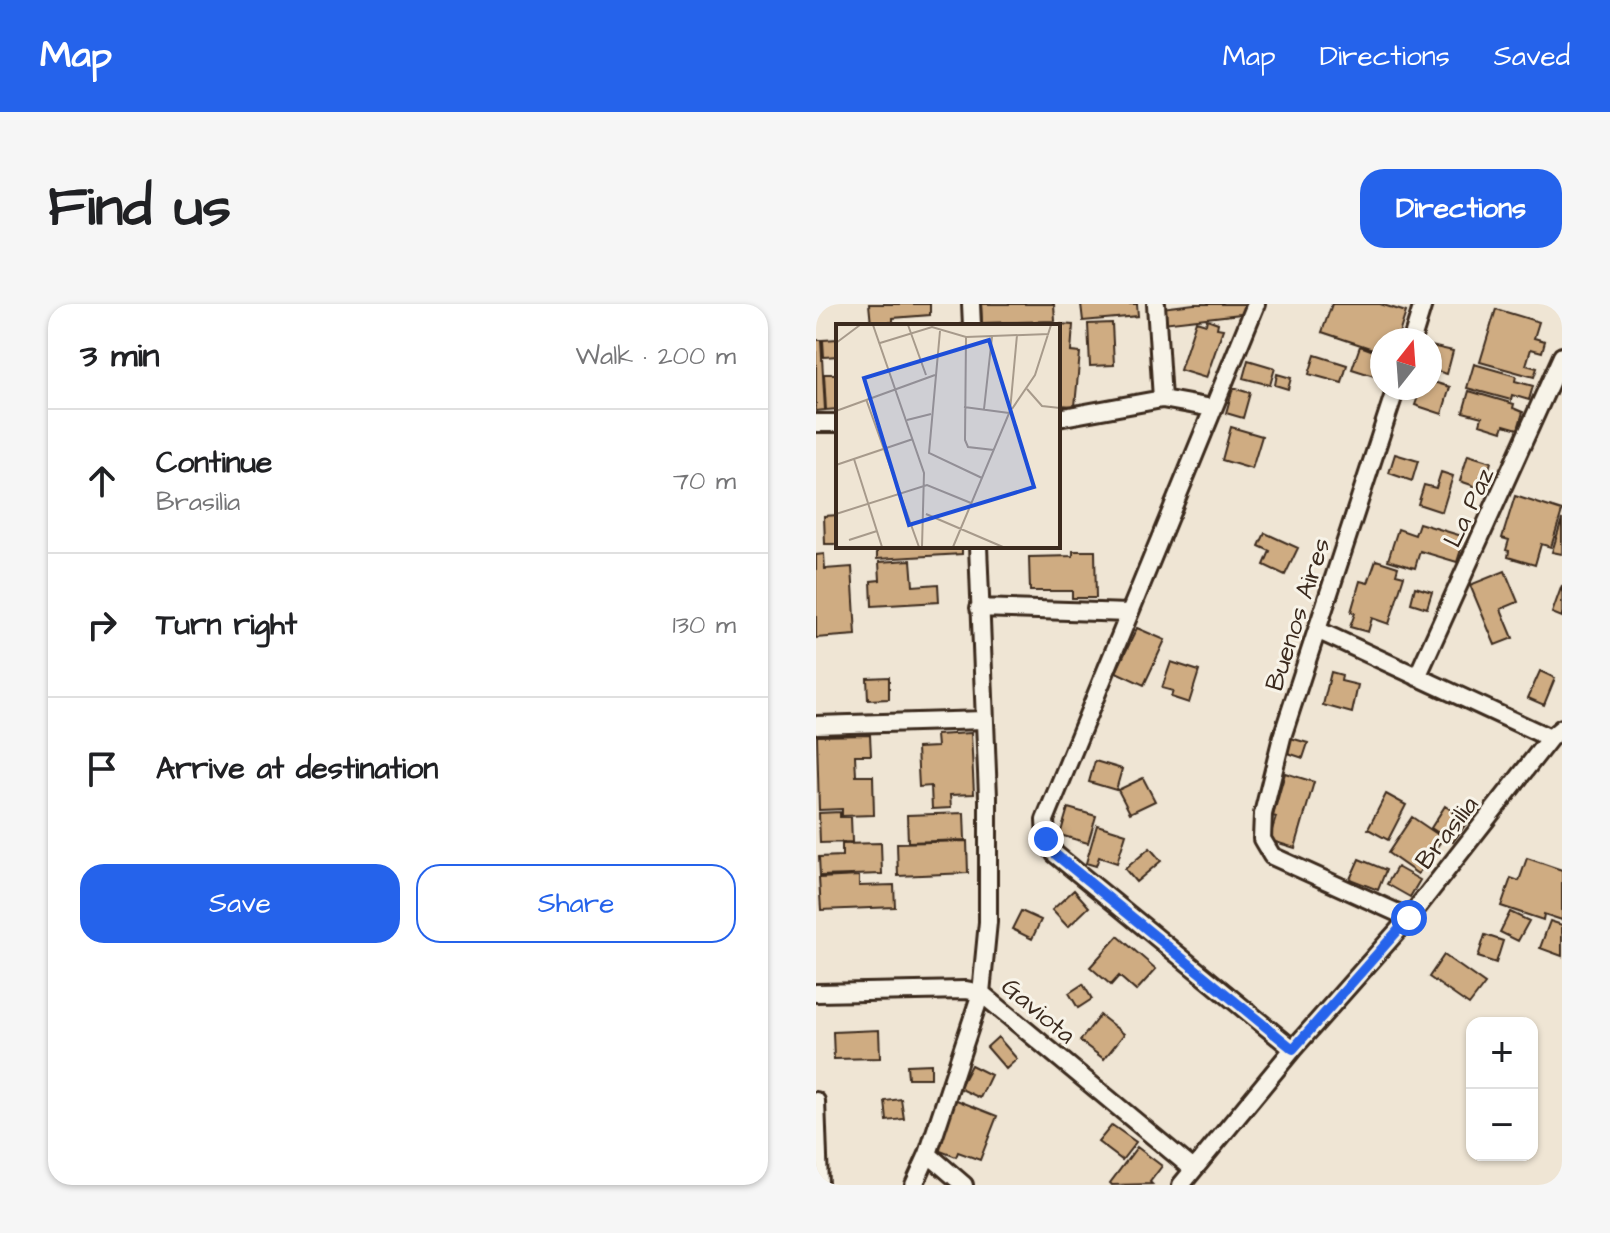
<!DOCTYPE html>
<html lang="en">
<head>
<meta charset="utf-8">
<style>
	body { margin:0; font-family:"Architects Daughter",sans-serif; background:#f6f6f6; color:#202124 }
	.controls { position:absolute; right:24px; bottom:24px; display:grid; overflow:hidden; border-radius:16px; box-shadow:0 2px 6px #0004 }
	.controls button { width:72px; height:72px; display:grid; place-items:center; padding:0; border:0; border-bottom:2px solid #e0e0e0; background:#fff; color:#202124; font:40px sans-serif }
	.compass { position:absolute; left:554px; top:24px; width:72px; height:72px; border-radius:50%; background:#fff; box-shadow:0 2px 6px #0004; rotate:17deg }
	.stop { position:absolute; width:24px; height:24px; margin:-18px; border:6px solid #2563eb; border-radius:50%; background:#fff }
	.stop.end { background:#2563eb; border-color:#fff; box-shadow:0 2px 8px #0008 }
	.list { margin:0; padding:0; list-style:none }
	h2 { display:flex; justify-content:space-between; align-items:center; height:104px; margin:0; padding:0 32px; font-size:34px }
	h2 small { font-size:26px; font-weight:400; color:#757577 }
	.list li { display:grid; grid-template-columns:52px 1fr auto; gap:24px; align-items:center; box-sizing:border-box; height:144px; padding:0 32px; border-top:2px solid #e0e0e0 }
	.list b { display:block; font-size:30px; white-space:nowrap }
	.list p { margin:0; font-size:26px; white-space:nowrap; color:#757577 }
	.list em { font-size:26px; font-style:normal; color:#757577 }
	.actions { display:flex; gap:16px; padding:24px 32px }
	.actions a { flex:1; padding:18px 0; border:2px solid #2563eb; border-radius:24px; text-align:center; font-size:28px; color:#2563eb }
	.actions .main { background:#2563eb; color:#fff }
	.icon { flex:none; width:44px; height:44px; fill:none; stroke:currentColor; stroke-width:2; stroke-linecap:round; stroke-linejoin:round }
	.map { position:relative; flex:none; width:746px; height:881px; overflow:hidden; border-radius:24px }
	header { display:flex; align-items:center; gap:48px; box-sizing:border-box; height:112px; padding:0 40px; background:#2563eb; color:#fff }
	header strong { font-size:38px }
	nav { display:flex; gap:44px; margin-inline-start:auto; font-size:28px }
	.intro { display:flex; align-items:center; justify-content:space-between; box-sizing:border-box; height:192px; padding:0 48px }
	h1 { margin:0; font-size:56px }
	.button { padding:20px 36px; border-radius:24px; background:#2563eb; color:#fff; font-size:28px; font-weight:700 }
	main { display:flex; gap:48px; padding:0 48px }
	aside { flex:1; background:#fff; border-radius:24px; box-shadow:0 2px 6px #0004 }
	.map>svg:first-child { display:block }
</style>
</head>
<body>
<header>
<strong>Map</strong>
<nav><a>Map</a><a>Directions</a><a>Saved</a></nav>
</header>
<div class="intro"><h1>Find us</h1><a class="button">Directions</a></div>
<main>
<aside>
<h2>3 min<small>Walk · 200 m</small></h2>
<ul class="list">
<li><svg class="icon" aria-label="ahead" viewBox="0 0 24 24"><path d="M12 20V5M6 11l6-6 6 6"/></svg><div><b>Continue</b><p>Brasilia</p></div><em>70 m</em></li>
<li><svg class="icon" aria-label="right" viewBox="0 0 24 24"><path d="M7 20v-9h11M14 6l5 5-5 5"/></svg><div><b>Turn right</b></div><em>130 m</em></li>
<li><svg class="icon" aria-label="arrive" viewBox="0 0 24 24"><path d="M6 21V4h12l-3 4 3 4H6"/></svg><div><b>Arrive at destination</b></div></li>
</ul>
<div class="actions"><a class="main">Save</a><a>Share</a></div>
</aside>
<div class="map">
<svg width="746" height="881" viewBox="0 0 746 881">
	<rect width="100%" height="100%" fill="#efe5d4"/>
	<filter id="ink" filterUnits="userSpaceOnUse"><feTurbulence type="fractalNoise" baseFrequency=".0125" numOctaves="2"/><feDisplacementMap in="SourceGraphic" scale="16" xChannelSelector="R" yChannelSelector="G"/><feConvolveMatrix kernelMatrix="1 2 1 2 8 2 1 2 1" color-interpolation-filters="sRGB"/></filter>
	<g filter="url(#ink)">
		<path fill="#cfac82" stroke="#3b2a1e" stroke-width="2" d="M53 0H114V11L77 14V18L55 20Z
			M165 0H238L239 17 166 19Z
			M265 0H321L322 12 267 17Z
			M378 0H432L433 9 347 19 345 4Z
			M516 0H564L590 8 581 36H566V48L506 28Z
			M680 5 723 18 718 34 729 37 726 48 715 45 710 61 721 64 718 73 664 58Z
			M391 15 402 19 401 24 407 25 390 74 364 66 380 17 390 20Z
			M228 19 257 21 255 48 264 49 259 102 242 101V22H228Z
			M296 19 298 61 274 62 272 20Z
			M22 35V52L8 53 7 36Z
			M0 36H5L9 106 0 107Z
			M544 42 566 50 564 74 536 65Z
			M615 42 637 47 631 70 614 65Z
			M499 51 531 61 526 79 493 70Z
			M432 56 459 64 454 81 427 74Z
			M658 60 700 72 699 77 717 82 713 96 696 91 695 96 651 84Z
			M8 70H22V105L10 106Z
			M461 70 475 74 472 85 459 81Z
			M614 77 634 83 626 110 599 101 605 84H614Z
			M417 84 434 89 427 114 410 109Z
			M653 87 698 100 697 104 707 108 702 125 688 121 686 127 664 120 666 113 647 108Z
			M415 123 446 132 436 165 406 156Z
			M579 150 602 157 596 177 573 169Z
			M652 151 675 158 667 185 644 177Z
			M625 168 637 172 626 208 602 200 608 181 620 184Z
			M699 192 746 207 735 243 725 240 719 261 692 253 693 247 690 246 693 236 686 234Z
			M22 211V240H9L8 212Z
			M746 215V250L736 248Z
			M603 219 649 233 641 258 604 247 599 264 572 256 582 225 599 231Z
			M449 229 482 244 469 271 448 261 454 247 443 242Z
			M61 242H146V250L61 255Z
			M257 247H279L280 294H256V287H214L213 253 257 252Z
			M8 250 9 265 36 263 40 331 0 334V251Z
			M95 256 97 282 122 280 123 298 56 302 55 277 64 276 63 258Z
			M560 256 582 263 580 270 588 272 573 320 556 314 552 328 534 323 539 309 535 308 544 277 552 279Z
			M689 267 702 298 685 305 697 334 679 341 654 281Z
			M746 281V313L736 309Z
			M599 283 616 288 611 304 595 299Z
			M321 324 349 336 328 381 300 368Z
			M355 358 383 367 373 399 355 393 357 387 346 384Z
			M724 367 739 374 728 401 712 394Z
			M515 368 526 371 525 377 542 381 536 409 507 401Z
			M73 373V395L52 396 51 374Z
			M155 429 158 490 134 491 135 504 116 505 115 482 103 483 101 444 121 443 120 431Z
			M54 431 55 451H39L40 472H57L58 511 26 512V505L3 506 1 432Z
			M471 433 492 439 487 454 466 447Z
			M279 457 306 465 300 486 273 478Z
			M469 469 498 478 479 544 453 536 460 513 457 512Z
			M327 474 339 497 314 509 302 486Z
			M570 490 590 501 572 536 552 525Z
			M629 502 652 517 637 538 615 524Z
			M252 504 280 512 272 539 244 531Z
			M24 508V513H35L36 538 4 539 3 509Z
			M148 509 149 536 92 538 91 511Z
			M596 513 627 534 602 570 572 549Z
			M281 521 310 530 301 559 283 553 280 562 270 559Z
			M151 537 152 569 82 572 81 539Z
			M65 539 66 570 4 572 3 553 26 552V540Z
			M334 544 345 557 320 578 309 565Z
			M711 554 746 566V616L728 610 727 616 685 602 695 574 703 577Z
			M543 555 570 566 562 586 534 575Z
			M581 563 604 576 594 593 571 580Z
			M43 572V582L78 581 79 603 5 606 3 574Z
			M258 586 273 603 252 623 236 606Z
			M205 607 225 616 216 635 196 625Z
			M694 608 713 617 702 637 684 628Z
			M734 617 746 621V652L724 644Z
			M669 631 687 637 680 659 662 653Z
			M302 632 340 665 320 687 303 672 295 681 274 663Z
			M628 651 669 680 653 701 613 673Z
			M267 680 276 695 262 704 253 689Z
			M284 711 308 730 288 755 264 737Z
			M63 726 64 754 18 755 17 728Z
			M182 733 201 755 190 765 171 743Z
			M115 760V774H92L91 761Z
			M155 761 175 771 164 794 143 784Z
			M85 795 88 815 71 817 69 797Z
			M138 795 181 812 164 856 142 848 140 853 119 845Z
			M296 821 320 838 306 856 282 838Z
			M321 843 346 862 334 878 336 880 296 881 294 879Z"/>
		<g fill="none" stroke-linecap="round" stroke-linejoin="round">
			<g stroke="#3b2a1e" stroke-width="22">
				<path id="street" d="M155 0 156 22
					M340 0 346 95
					M440 0 229 516 230 535 239 550 477 745
					M596 36 607 0
					M580 84 466 433 447 510 446 535 456 552 593 614
					M242 114 346 95 396 104
					M0 119H22
					M163 304 313 309
					M501 326 734 434
					M601 373 746 52
					M0 421 168 416
					M0 689 150 686 165 689 377 865
					M0 797 3 881
					M112 850 148 881
					M98 881 112 850 165 689 172 618V493L162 242
					M365 881 477 745 593 614 734 434 746 424"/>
			</g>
			<use href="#street" stroke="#f7f3e8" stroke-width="16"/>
		</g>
	</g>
	<g fill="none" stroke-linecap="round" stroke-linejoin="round" filter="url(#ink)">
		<path stroke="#2563eb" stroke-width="10" d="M230 535 239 550 477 745 593 614"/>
	</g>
	<g text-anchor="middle" stroke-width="6" stroke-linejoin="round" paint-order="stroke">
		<g font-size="26" fill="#3b2a1e" stroke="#f7f3e8">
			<text transform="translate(652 203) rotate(-65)" y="9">La Paz</text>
			<text transform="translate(481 310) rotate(-72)" y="9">Buenos Aires</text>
			<text transform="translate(630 528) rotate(-52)" y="9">Brasilia</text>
			<text transform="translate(223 706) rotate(40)" y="9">Gaviota</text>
		</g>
	</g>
	<g transform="translate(20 20)">
		<rect width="224" height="224" fill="#efe5d4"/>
		<path fill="none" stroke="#a79a8b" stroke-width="2" d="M37 1 88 149 86 223M72 1 90 51M104 7 93 129 146 154M130 13 129 116 132 123 158 126M0 19 24 1M44 19 96 3 130 13 213 10M191 65 206 82 224 84M30 75 83 223M128 83 173 89M148 85 156 13M176 85 199 51 215 1M0 87 99 51M71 96 95 90M18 135 46 223M0 141 77 115M0 190 91 161 135 179M90 190 167 223M13 216 41 207M117 223 174 87 181 11"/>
		<path fill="#1d4ed8" fill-opacity="0.15" stroke="#1d4ed8" stroke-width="4" d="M153 16 198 163 73 201 28 54Z"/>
		<rect width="224" height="224" fill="none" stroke="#3b2a1e" stroke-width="4"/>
	</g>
</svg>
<div class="controls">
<button>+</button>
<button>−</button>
</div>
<svg class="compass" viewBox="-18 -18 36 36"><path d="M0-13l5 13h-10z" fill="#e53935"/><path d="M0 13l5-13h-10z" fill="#757577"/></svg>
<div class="stop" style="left:593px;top:614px"></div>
<div class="stop end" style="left:230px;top:535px"></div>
</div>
</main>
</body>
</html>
